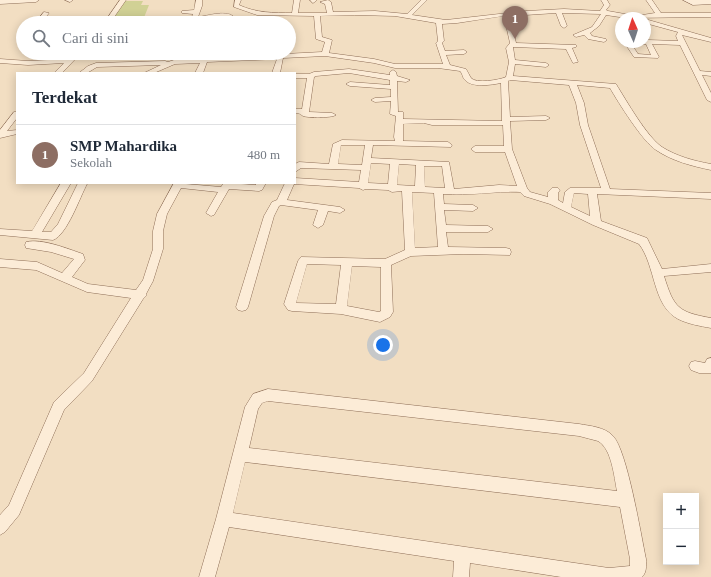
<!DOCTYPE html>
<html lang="id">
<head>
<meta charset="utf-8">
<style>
	body { margin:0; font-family:Georgia,serif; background:#f2f2f3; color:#1f2937 }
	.controls { position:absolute; right:12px; bottom:12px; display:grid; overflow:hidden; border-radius:0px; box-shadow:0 2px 10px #0003 }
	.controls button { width:36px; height:36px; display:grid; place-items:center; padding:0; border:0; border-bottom:1px solid #e0e1e3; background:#fff; color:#1f2937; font:20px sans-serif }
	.compass { position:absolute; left:615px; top:12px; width:36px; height:36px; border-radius:50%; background:#fff; box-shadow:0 2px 10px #0003; rotate:357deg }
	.you { position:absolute; left:383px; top:345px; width:14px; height:14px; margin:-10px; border:3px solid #fff; border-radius:50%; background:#1a73e8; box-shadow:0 0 0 6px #1a73e833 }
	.badge { display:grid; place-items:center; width:26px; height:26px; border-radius:50%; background:#0b8043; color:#fff; font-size:13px; font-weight:700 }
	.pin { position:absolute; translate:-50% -33px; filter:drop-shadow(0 1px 2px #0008) }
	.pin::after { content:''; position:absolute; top:21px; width:14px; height:12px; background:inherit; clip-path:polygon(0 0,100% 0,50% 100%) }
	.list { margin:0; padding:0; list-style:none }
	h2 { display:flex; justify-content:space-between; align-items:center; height:52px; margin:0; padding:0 16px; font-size:17px }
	h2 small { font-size:13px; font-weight:400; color:#747a83 }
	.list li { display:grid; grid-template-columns:26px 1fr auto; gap:12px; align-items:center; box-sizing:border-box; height:60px; padding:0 16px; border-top:1px solid #e0e1e3 }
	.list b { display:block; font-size:15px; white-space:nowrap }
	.list p { margin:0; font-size:13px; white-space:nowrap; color:#747a83 }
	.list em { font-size:13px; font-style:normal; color:#747a83 }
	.icon { flex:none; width:22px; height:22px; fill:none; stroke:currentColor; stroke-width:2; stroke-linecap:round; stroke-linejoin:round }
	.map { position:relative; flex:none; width:711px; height:577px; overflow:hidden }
	.search { position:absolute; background:#fff; box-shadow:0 2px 10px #0003; left:16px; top:16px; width:280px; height:44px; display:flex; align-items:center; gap:10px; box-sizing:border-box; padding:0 14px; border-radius:22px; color:#747a83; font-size:15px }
	.panel { position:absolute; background:#fff; box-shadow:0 2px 10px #0003; left:16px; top:72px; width:280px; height:112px; border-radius:0px }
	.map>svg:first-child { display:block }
</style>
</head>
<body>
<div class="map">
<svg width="711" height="577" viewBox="0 0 711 577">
	<rect width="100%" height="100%" fill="#f2dec2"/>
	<path fill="#d1d195" d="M124 1H143L141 5H149L143 20H173L170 23H109Z
		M65 18 108 19 105 23H62Z"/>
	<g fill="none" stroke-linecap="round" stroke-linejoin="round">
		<g stroke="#8e6e57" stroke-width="1">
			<path id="minor" d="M0 0H39L36 2 0 4Z
				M65 0H73L70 2Z
				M120 0H126L110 23H104Z
				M196 0H202V6L198 17C208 16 224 10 233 16L230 23H224L226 18C222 18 217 17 213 18 207 20 197 23 191 19L193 14 182 13V11L194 10Z
				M235 0H241L239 5C256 13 274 13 292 13L294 0H300L298 13H327L325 4 320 2 328 0 331 2 333 12 375 11 407 14 421 0H427L412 15 446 20 526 11 564 9 600 11 604 5 601 0H607L610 5 606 10 608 11 636 16 655 13 646 0H652L661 13H711V17L626 18 606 15 599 26 590 33 592 36 606 39 607 40 604 42 588 39 584 35 576 37 573 35 592 27 601 14 562 13 567 26 564 28 561 26 556 13 510 16 516 43 576 45V47L572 48 578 62 573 63 566 49 513 47 515 60 546 63 549 65 546 67 515 64 513 76 616 84C626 100 647 137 662 147 676 156 694 161 711 164V170C692 166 672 161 656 150 643 142 618 102 610 88L577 85 584 103 588 125 610 189 711 193V199L597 194 601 221 647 238 662 269 711 264V272L664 276C674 308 678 312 711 318V328C700 326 688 324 678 319 652 305 656 266 639 244L593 225 550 204 524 196 520 192C494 191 469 196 443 194L444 204 473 205 478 208 473 211 444 210 446 225 488 226 493 229 488 232H446L448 247 506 248 510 249 511 252 510 255 463 254 411 256 391 265 393 312 390 317 380 322 341 314 292 311 288 310 284 304 298 261 301 257 385 259 405 250 402 191 392 192 388 190 366 189 363 190 359 188 294 184 287 200 340 207 345 210 340 213 328 211 323 225 318 228 313 225 318 210 281 205 279 206 274 216 248 307 246 310 242 311 238 310 236 307 264 216 272 202 277 200 285 183H295V178L359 182 361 170 301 168 295 172V164L299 162 329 164 333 144 342 140 395 141 394 137 396 116 390 114 391 101 375 102 371 100 375 98 391 97V89L350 86 346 84 350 82 390 85V80L349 73 316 76 314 77 309 112 332 113 336 115C332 118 308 118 303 116 300 114 300 113 295 113V109H302L307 78H295V74H309L314 72 349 69 390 75V72L393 70 396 72 397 76 410 80 406 82 397 81 398 112H403V119L502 121 501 83C491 85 472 88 465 80 462 77 463 74 460 71L438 68H395L374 63 325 56 283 58 280 73H272L277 59 207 62 203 73H195L200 63 175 64 154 73H144L161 65 97 67 87 73H79L88 66 96 63 165 61 168 62 174 60 202 58 205 57 208 58 278 54 281 53 284 54 322 52 325 42 316 39 314 16 257 15 234 7ZM355 15 395 16 436 23 438 41 436 43 443 64H395L374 59 329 53 332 40 322 37 320 16ZM504 16 510 43 506 48 509 62 506 77C499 80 476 84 471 78 469 75 468 72 466 69L450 65 446 55 464 54 467 52 464 50 445 51 442 43 444 41 442 24 457 23ZM510 80 569 85 576 103 580 125 601 188H570L565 192 563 203 558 200V193L560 190 558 188H552L548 192V197L530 192 527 188 512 149 510 121 546 120 550 118 546 116 510 117 508 81ZM424 123 432 125H503L504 146H475L471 149 475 152H505L517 186 499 185 454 189 449 162 371 158 373 145 451 147 452 145 448 142 403 141V124ZM341 145H365L362 165 338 164ZM371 163 390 164 388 184 368 183ZM399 164 416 165 415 186 397 185ZM424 166H442L445 188 425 187ZM412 192 434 193 438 247 415 248ZM574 193 588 194 590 216 571 207ZM307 264 341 265 336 304 296 303ZM352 266 381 267V311L379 312 347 306Z
				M310 0H316V1L313 3Z
				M683 0H711V4L693 5Z
				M44 12 49 13 41 23H35Z
				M645 19 711 38V42L682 35 700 71 711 72V76L702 75 711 93V102L707 100 680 45 652 44 659 57 658 58 634 57 624 42H630L638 54 651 55 646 44H639L636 42H645V40H648L678 41 676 36 678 32 645 23Z
				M22 39 23 43 20 42 19 41Z
				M74 53H81L62 73H54L64 63 28 65 0 63V59L28 61 68 59Z
				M14 112H17V118L7 131 17 130V134L0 138V130Z
				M61 183H71L42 232H51L58 224 78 183 87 184C80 197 67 235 53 240L0 235V229L32 231Z
				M174 183 221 187 223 184 226 183 256 185V183H266L262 190 259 191 229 189 214 215 211 216 206 213 218 192 181 188 167 214 163 231V249L153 281 146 294 147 295 143 299 92 381 64 410 19 515 5 532 0 535V515L9 505 54 402 84 373 131 298 87 292 36 270 0 267V259L37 262 62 273 74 259 51 252 26 248 25 245 26 242C42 238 68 249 83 254L85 260 72 277 88 284 136 290 143 280 153 249V231L157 214Z
				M711 358V373H699L691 370 689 366 691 362 695 361 705 363 707 359Z
				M268 389 579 424C590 426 605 427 613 436 627 450 641 535 646 559 646 566 647 572 642 577H561L470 563 469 577H453L454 561 229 527 215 577H199L216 519 245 407 253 394ZM268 401 579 436C585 438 592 439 598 441 612 449 614 477 617 491L249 448 258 409 262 403ZM245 462 620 507 630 559V566L609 568 233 513Z"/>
		</g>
		<use href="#minor" fill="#fcecd7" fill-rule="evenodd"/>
	</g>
</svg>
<div class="controls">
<button>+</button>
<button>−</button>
</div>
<svg class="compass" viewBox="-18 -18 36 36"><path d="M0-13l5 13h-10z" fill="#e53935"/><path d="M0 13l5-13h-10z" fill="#747a83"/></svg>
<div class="you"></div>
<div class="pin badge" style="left:515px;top:39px;background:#8d6e63">1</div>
<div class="search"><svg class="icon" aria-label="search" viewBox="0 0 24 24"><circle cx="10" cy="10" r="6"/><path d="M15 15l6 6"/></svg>Cari di sini</div>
<section class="panel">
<h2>Terdekat<small></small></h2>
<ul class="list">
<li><span class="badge" style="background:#8d6e63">1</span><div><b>SMP Mahardika</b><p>Sekolah</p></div><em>480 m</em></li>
</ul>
</section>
</div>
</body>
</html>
